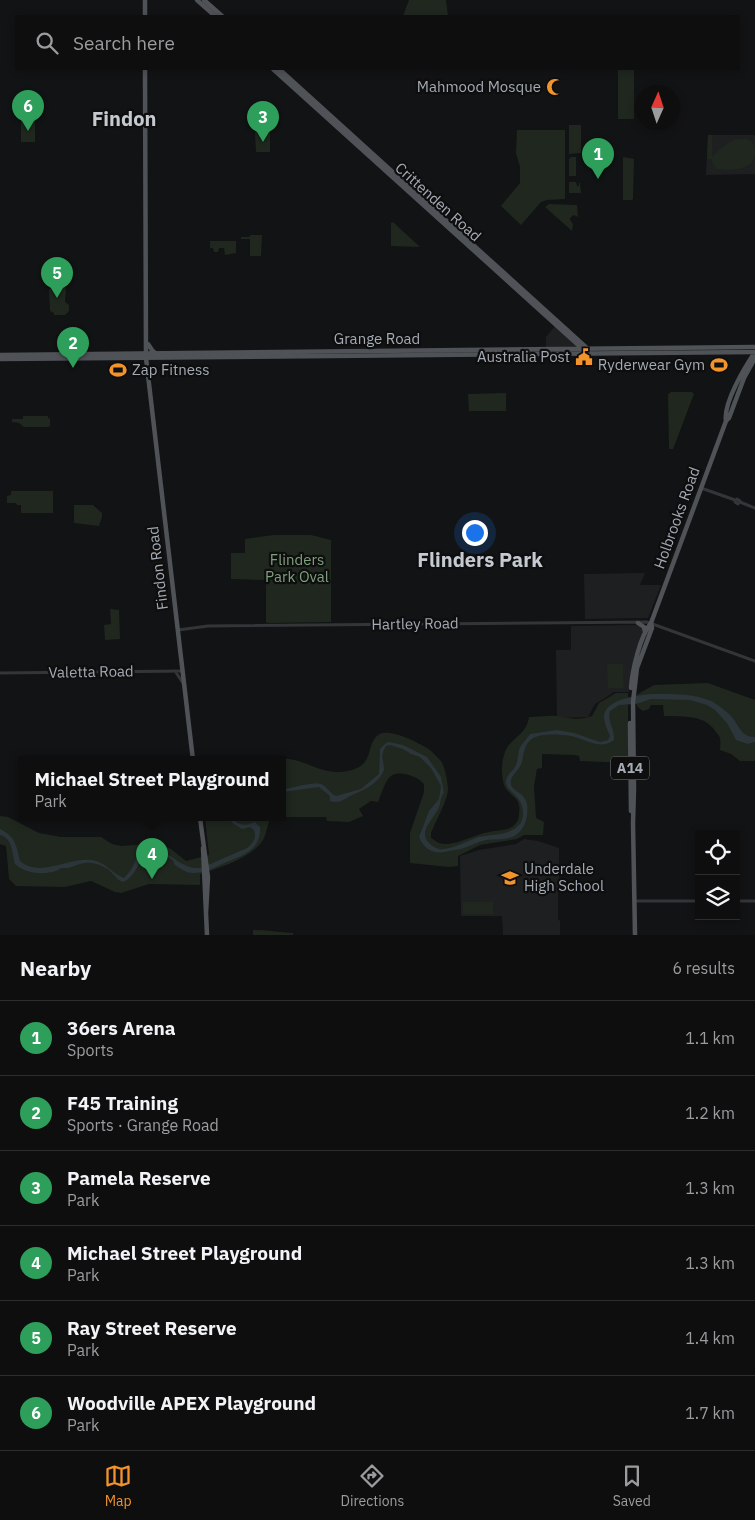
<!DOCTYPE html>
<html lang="en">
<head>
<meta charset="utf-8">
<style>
	body { margin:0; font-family:"IBM Plex Sans",sans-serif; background:#171718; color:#f1f3f6 }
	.controls { position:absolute; right:15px; bottom:15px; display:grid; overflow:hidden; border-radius:0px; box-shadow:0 2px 8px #0003 }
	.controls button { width:45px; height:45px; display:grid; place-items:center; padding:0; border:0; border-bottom:1px solid #2e2e2f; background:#0e0e0f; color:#f1f3f6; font:25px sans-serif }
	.compass { position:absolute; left:635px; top:85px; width:45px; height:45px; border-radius:50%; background:#0e0e0f; box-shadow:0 2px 8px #0003; rotate:3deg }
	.you { position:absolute; left:474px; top:532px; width:18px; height:18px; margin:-12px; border:4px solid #fff; border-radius:50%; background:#1a73e8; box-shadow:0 0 0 8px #1a73e833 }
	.badge { display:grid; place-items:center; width:32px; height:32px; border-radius:50%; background:#f2932c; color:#fff; font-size:16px; font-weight:700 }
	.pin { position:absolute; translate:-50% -41px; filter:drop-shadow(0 1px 2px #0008) }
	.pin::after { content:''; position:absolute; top:26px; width:18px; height:15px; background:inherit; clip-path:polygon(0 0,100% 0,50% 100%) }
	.popup { position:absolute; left:18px; top:756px; width:268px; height:65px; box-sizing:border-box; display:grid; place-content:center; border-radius:0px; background:#0e0e0f; filter:drop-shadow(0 1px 4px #0005); font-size:16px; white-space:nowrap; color:#9b9c9e }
	.popup b { font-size:19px; color:#f1f3f6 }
	.popup::after { content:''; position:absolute; left:50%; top:100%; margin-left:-10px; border:10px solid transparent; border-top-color:#0e0e0f }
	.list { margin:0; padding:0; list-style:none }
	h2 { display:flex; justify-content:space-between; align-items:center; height:65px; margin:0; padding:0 20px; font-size:21px }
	h2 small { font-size:16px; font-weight:400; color:#9b9c9e }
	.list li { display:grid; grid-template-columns:32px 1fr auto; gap:15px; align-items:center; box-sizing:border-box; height:75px; padding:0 20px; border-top:1px solid #2e2e2f }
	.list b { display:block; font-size:19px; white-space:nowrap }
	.list p { margin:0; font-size:16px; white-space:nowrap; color:#9b9c9e }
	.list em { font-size:16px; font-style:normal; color:#9b9c9e }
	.icon { flex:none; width:28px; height:28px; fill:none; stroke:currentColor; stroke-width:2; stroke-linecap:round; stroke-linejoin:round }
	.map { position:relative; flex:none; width:755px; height:935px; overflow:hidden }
	.search { position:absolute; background:#0e0e0f; box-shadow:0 2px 8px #0003; left:15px; right:15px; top:15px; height:55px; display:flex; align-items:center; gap:12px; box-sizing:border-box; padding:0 18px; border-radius:0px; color:#9b9c9e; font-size:19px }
	.sheet { height:515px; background:#0e0e0f }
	nav { display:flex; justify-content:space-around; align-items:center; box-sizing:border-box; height:70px; border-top:1px solid #2e2e2f; background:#0e0e0f; font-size:14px; color:#9b9c9e }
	nav a { display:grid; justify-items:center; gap:2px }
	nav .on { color:#f2932c }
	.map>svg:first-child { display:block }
</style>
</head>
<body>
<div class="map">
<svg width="755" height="935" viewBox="0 0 755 935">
	<rect width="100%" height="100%" fill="#121314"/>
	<path fill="#1e1f21" d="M708 135H755V174L706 175Z
		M555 326 576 345V347L546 348V337Z
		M645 573 640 585H661L648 618 585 619 584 574Z
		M635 625 640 626 643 630 631 671 629 692H614L605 698 595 704 588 717 557 718 556 650H571V626Z
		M524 839 538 841 559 848V891H558V919L560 921V935H503L502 916H461L460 856 479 850 516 844Z"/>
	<path fill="#1f271f" d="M409 0H446L448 16H403Z
		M618 69H634V118L633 119H618Z
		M21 120H35V142H21Z
		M569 125H581V153L569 154Z
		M270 130V152H256L255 132Z
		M517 130H565V199L547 200 541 202 521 225 501 206 520 183V167L516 153Z
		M708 135H712V157C720 148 739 131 752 142 755 145 755 149 755 153 755 170 730 171 717 169L712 162V159H707Z
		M571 157H576V176H569V159Z
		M623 157 634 159 633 199 632 200H623Z
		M569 182H576L577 186H579V183H580L581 193H569Z
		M549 204 577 205 578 217 574 215 570 218V220L573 224 572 231 545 207Z
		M393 222 420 247 391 246V223Z
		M250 235H262L261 256H250V239H241V237H250Z
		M210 241H236V253L225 255 224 248H219L218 252H214L213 248H210Z
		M64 286 66 289 65 302 69 305V311L65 315H54V313L50 311 49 290 51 287Z
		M671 392H692L694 394 673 449H669L668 394Z
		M506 393V411H469L468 394Z
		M23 416H48V418L50 419V426L48 427H24L19 423 12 422V419H23Z
		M11 491H53V513H21V505H17L16 503H7V496L11 495Z
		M74 505H93L102 513V517L99 526 74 523Z
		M273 535H311L331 540V622L268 623 266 622V580L231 579V553H245V539Z
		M110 609 119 610 120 639 105 640 104 625 111 624Z
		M607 664H623L624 688H608Z
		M708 683 755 700V761H740L731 754 720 750C720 747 721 742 720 738 719 735 715 731 713 728 700 714 682 717 664 716L663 705H651L649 709 643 711C636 707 635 703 636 695L654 685Z
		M616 693H628V763L580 761 579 756 575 755 542 754V768L537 769 534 786 536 818 544 822 543 835H524L517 839 480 845 458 856V866L449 867 410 863V833L424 792V784C417 776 396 768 388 779 384 785 381 795 378 802L371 801 359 809 363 816 349 822 327 821 326 817H282V760H267C274 759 281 758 289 759 310 762 324 776 348 771 376 765 365 745 378 735 388 727 417 742 427 748 432 751 437 757 441 761 445 767 448 782 448 790 448 799 435 823 431 833V838C436 841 439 844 445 844 455 845 477 834 489 832 497 830 505 831 512 827 516 824 519 820 519 814 521 798 514 799 506 789 501 781 501 763 504 755 508 738 526 737 529 717 538 717 548 715 557 716 571 718 578 721 592 716L599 703Z
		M0 816 8 817 39 833 61 837H101L112 844 121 846 149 844H160L171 849 186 861 209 855 205 818H271C267 824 267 833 263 840 252 858 219 868 200 874V885L149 884 121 893 115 892 91 881 65 887 16 886 9 879 6 846 0 844Z
		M463 902H493V914H463Z
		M253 930C267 930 279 932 293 933V935H253Z"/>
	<path fill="#2b353a" d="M651 694C671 694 693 693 711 701 717 704 725 710 730 715 739 724 740 737 755 737V742L748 744 736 740 727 723 715 710 707 705 690 700 651 699 636 704 619 705 610 711C607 723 615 728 614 740 602 750 588 741 575 737 565 734 542 733 533 738 524 744 524 753 522 762 520 770 509 776 511 784 512 792 524 791 527 804 529 818 524 834 509 838 501 840 493 839 486 840 477 842 469 847 461 849 457 850 453 850 449 851 435 855 425 851 419 837L429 811 439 799 441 786 431 768 420 757 411 754 403 749 390 745 386 746C379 757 384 759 384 770 380 781 367 789 357 793 347 796 341 805 330 801V796L319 787 282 792V789C293 789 312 781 321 784 327 786 330 794 336 796L361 789 379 774 380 752V749L386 743 389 742 403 745 427 757 441 777 444 793C440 797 441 802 439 807 435 818 417 831 429 843 431 845 436 848 439 849 449 851 469 840 479 837 493 834 506 836 518 826 522 822 523 818 523 812 522 794 505 792 506 781 507 774 514 770 516 765 518 760 518 755 519 750 521 744 527 739 530 734L557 730 574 733 600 742 608 740 610 736C608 731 604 723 604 717 604 699 639 695 651 694Z
		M228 818H232C238 826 246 826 255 822L260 827C261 852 240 856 222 864 214 868 202 874 192 873 187 873 179 868 175 865 172 861 176 862 171 859 165 855 156 852 149 852 138 860 136 877 123 882 118 880 118 879 114 875 109 869 99 863 90 863 83 862 78 865 71 867 70 868 65 868 63 868 58 869 61 869 56 871 43 875 26 874 15 864 12 854 13 838 0 835V829C16 837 16 845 20 861 40 878 67 858 90 860 105 861 111 873 124 878 127 875 130 871 132 868 135 863 136 855 141 851 157 840 172 860 185 865 190 868 195 868 201 868L247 848C253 843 257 838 254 830L250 827 242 829 234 824Z"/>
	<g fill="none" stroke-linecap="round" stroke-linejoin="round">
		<path stroke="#333539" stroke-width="3" d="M701 488 735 500
			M737 499 740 501 738 504 735 502Z
			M740 502 755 508
			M178 630 208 626 647 622 755 661
			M175 671 183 683
			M0 673 183 671
			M635 901H699
			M736 901H755"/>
		<path stroke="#4f5358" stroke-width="4.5" d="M145 0V16
			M197 0 215 16
			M204 0 222 16
			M145 69 146 358 193 760
			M273 69 585 351
			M279 69 589 350
			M148 344 152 350 156 354
			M0 355 755 347
			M0 359 755 352
			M726 421C723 403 745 367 755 352
			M638 623 644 627 645 632
			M631 688C632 671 640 636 651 623
			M630 723 631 811
			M200 818 208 877 206 913
			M203 848 207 935
			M635 935 633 823 634 789 633 702 637 668 652 628 651 623 726 421 729 418 744 378 755 358"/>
	</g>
	<defs>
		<g id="mosque-bare" transform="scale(1.35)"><path d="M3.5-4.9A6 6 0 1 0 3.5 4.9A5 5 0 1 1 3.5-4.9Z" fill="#f2932c" stroke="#0e0e0f" stroke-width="2.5" paint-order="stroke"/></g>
		<g id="civic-bare" transform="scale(1.35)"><path d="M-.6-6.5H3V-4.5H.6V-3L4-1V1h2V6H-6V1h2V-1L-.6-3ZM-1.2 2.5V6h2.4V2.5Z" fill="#f2932c" stroke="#0e0e0f" stroke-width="2.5" paint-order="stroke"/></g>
		<g id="stadium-bare" transform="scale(1.35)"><path d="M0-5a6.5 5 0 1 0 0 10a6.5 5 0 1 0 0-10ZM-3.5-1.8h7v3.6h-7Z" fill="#f2932c" stroke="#0e0e0f" stroke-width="2.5" paint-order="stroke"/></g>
		<g id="school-bare" transform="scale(1.35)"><path d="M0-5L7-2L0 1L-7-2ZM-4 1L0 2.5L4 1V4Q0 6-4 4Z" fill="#f2932c" stroke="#0e0e0f" stroke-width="2.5" paint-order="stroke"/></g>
	</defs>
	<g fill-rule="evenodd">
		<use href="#mosque-bare" x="555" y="87"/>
		<use href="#civic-bare" x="584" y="357"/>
		<use href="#stadium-bare" x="719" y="365"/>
		<use href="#stadium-bare" x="118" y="370"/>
		<use href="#school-bare" x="510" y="878"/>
	</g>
	<g text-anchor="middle" stroke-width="4.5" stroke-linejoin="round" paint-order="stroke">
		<rect fill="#0e0e0f" stroke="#777c83" stroke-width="1" x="611" y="756.5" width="38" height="23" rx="4"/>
		<g font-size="14" font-weight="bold" fill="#a4abb5">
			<text x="630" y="773">A14</text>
		</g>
		<g font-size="15" fill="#a4abb5" stroke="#0e0e0f" text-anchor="end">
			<text x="541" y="92">Mahmood Mosque</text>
			<text x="570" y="362">Australia Post</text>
			<text x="705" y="370">Ryderwear Gym</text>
			<text x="132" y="375" text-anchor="start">Zap Fitness</text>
			<text x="524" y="874" text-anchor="start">Underdale<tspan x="524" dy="17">High School</tspan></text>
		</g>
		<g font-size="15" fill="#a4abb5" stroke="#0e0e0f">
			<text transform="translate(438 202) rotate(42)" y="5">Crittenden Road</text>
			<text x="377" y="344">Grange Road</text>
			<text transform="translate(677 518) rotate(-70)" y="5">Holbrooks Road</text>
			<text transform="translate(158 568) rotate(-97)" y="5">Findon Road</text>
			<text transform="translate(415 624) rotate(-1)" y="5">Hartley Road</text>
			<text transform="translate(91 672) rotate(-1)" y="5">Valetta Road</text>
		</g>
		<g font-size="15" fill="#7ea07b" stroke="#0e0e0f">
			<text x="297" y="565">Flinders<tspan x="297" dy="17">Park Oval</tspan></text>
		</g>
		<g font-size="20" font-weight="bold" fill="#c5cad1" stroke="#0e0e0f">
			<text x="124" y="126">Findon</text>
			<text x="480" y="567">Flinders Park</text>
		</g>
	</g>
</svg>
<div class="controls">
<button><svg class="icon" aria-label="locate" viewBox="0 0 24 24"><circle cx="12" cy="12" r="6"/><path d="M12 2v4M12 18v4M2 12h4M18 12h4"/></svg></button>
<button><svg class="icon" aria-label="layers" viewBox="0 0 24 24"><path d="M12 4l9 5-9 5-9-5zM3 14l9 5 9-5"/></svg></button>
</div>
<svg class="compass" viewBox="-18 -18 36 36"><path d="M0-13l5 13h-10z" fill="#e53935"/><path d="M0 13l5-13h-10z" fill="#9b9c9e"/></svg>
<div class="you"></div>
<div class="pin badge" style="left:598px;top:179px;background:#2e9e5b">1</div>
<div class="pin badge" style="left:73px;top:368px;background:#2e9e5b">2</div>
<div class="pin badge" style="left:263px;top:142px;background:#2e9e5b">3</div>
<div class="pin badge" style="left:152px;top:879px;background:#2e9e5b">4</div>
<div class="popup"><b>Michael Street Playground</b>Park</div>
<div class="pin badge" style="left:57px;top:298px;background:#2e9e5b">5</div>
<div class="pin badge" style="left:28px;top:131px;background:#2e9e5b">6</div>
<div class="search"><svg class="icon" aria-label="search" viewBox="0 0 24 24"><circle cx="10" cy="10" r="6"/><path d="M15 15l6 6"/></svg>Search here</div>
</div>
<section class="sheet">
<h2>Nearby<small>6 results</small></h2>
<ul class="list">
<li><span class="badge" style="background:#2e9e5b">1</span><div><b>36ers Arena</b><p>Sports</p></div><em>1.1 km</em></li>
<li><span class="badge" style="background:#2e9e5b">2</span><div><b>F45 Training</b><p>Sports · Grange Road</p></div><em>1.2 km</em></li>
<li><span class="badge" style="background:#2e9e5b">3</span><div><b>Pamela Reserve</b><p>Park</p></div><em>1.3 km</em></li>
<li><span class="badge" style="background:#2e9e5b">4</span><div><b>Michael Street Playground</b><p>Park</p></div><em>1.3 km</em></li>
<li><span class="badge" style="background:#2e9e5b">5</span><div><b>Ray Street Reserve</b><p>Park</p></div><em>1.4 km</em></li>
<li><span class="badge" style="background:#2e9e5b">6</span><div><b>Woodville APEX Playground</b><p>Park</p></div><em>1.7 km</em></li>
</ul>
</section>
<nav>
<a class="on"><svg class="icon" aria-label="map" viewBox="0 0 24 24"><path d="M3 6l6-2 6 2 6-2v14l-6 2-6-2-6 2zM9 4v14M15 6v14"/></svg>Map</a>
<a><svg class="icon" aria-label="directions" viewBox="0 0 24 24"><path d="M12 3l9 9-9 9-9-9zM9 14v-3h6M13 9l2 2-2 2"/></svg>Directions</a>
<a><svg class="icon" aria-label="saved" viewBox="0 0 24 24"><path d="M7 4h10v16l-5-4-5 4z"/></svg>Saved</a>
</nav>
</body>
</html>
